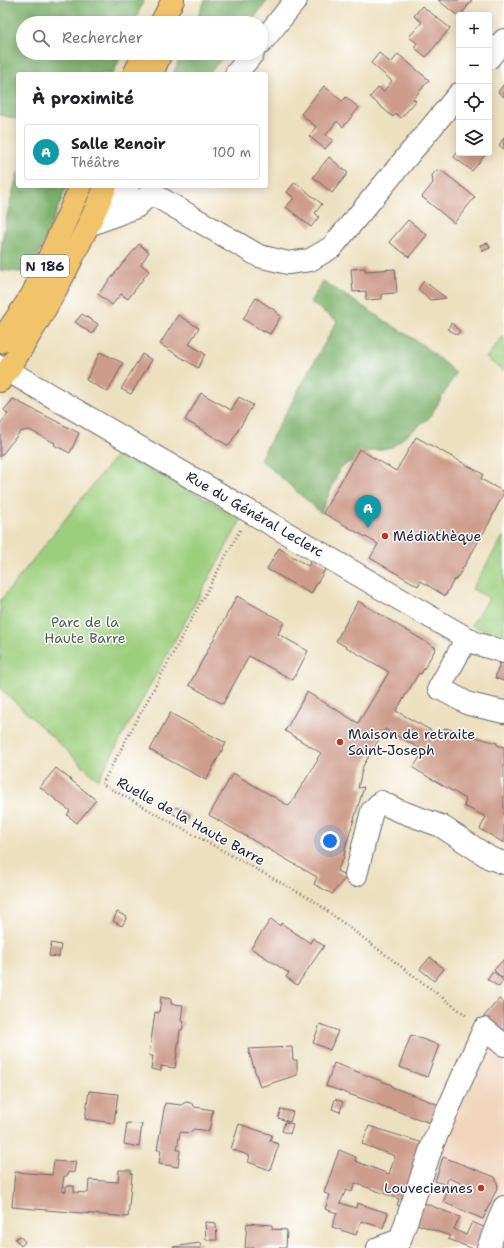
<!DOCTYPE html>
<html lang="fr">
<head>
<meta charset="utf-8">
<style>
	body { margin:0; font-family:"Shantell Sans",sans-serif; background:#f6f6f6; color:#202124 }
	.controls { position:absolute; right:12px; top:12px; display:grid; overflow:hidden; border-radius:4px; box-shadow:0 2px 10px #0003 }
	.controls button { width:36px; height:36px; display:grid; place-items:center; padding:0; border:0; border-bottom:1px solid #e0e0e0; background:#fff; color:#202124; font:20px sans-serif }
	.you { position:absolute; left:330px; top:841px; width:14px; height:14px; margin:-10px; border:3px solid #fff; border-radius:50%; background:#1a73e8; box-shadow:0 0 0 6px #1a73e833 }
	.badge { display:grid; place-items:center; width:26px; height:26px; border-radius:50%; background:#db2777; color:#fff; font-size:13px; font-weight:700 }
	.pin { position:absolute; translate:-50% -33px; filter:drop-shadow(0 1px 2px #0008) }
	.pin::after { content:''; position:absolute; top:21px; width:14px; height:12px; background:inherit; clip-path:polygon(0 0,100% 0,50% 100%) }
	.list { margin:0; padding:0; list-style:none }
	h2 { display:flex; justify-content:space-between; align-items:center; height:52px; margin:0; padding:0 16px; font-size:17px }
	h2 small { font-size:13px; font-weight:400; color:#757577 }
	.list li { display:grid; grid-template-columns:26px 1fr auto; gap:12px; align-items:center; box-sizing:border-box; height:56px; margin:0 8px 8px; padding:0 8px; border:1px solid #e0e0e0; border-radius:4px }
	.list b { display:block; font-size:15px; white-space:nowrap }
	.list p { margin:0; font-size:13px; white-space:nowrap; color:#757577 }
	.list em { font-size:13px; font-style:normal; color:#757577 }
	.icon { flex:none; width:22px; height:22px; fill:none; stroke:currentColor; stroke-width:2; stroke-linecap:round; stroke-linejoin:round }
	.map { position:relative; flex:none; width:504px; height:1248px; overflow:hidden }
	.search { position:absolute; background:#fff; box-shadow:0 2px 10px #0003; left:16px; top:16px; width:252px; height:44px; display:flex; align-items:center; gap:10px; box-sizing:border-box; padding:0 14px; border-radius:22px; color:#757577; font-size:15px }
	.panel { position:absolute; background:#fff; box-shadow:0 2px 10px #0003; left:16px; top:72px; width:252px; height:116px; border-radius:4px }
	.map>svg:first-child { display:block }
</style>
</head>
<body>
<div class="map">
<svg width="504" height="1248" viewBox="0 0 504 1248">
	<rect width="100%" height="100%" fill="#fff"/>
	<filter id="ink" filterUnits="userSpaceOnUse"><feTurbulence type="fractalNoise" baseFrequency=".025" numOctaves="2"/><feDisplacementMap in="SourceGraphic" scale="8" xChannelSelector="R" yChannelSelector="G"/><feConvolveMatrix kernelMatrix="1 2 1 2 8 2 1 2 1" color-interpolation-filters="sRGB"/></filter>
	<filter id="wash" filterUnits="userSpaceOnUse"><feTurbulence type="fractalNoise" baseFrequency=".012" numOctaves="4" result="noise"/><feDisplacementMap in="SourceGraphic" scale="16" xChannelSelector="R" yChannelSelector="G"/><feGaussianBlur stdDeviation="0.9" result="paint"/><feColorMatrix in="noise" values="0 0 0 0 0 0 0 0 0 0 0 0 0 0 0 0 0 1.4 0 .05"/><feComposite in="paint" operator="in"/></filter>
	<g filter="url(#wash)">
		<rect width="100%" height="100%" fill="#ede0c0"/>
		<path fill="#f1d5bd" d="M490 1045 504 1059V1183L486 1227 423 1205 479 1046Z"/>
		<path fill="#9dce7e" stroke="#60785c" d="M504 335V371L486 358Z
			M118 453 242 518 98 780 0 688V601Z
			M504 535V639L471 625 489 598 472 589Z"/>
		<path fill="#7eb16d" stroke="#506a54" d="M0 0H144L134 23H23V53H122L113 74H18V119L0 115Z
			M205 0H268L250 23H195Z
			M182 53H226L209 74H173Z
			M18 172V186H67L31 273 0 270C0 237 10 204 18 172Z
			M323 281 423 345 456 373 430 417 392 447 367 452 340 468 321 513 260 459 337 321 310 302Z"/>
		<g id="blocks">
			<path fill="#ce9c8b" d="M438 0H472L461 15H459V17Z
				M422 6 450 28 426 57 414 47 417 43 409 37 422 22 414 16Z
				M379 53 391 63 398 54 429 80 413 99 416 101 401 118 396 114 393 117 370 97 379 87 383 92 392 81 371 63Z
				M504 84V97L498 92Z
				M324 86 342 101 346 97 359 108 343 127 337 121 326 135 333 140 325 149 309 136 316 127 301 114Z
				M504 138V149L499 145Z
				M459 150V153H487L472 171 454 157Z
				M329 157 348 173 332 193 313 177Z
				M437 170 442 171 475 197 454 223 422 197 433 183 432 175Z
				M295 182 322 204 315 213 319 217 311 227 286 207 294 198 287 192Z
				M408 220 427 235 409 257 389 242Z
				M488 243 490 248 483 251 480 245Z
				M139 244 149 252 141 264 149 271 128 299 121 294 112 305 98 294Z
				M365 268V271L395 269 397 293 382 294V299L366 300V291L353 292 351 269Z
				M424 281 446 298 430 300 418 289Z
				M256 298 276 311 275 312 281 316 270 334 264 331V332L243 319Z
				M82 314 98 324 92 334 75 322Z
				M178 315 199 328 189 344 205 354 198 368 160 344Z
				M451 323 460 331 457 335 448 329Z
				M100 352 123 363 108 392 86 380Z
				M142 354 152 360 131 394 121 389Z
				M201 393 231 410 239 397 253 405 229 446 185 420Z
				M13 399 79 433 70 453 54 445 55 443 29 430 20 432 0 457V424L8 414 4 410Z
				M416 437 483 474 481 479 504 492 488 525 456 580H454L445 596 421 581 418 586 370 558 378 544 323 513 359 449 396 471Z
				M279 548 308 566 313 557 327 566 311 594 267 569Z
				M237 596 284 622 278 634 308 651 293 680 249 656 223 704 189 685Z
				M358 601 436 648 421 674 419 673 396 711 441 736 445 728 497 743V745L504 747V843L480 829 486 817 464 806 466 799 413 768 424 751 385 729 363 766 358 788 364 787 346 845 344 857 337 871 347 876 332 894 314 884 317 877 209 815 233 773 289 806 318 760 317 759 321 753 285 731 307 692 358 723 389 672 336 641Z
				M500 663 504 664V681L495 678Z
				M170 713 226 743 206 780 150 750Z
				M56 768 96 800 77 823 67 815 70 811 40 787Z
				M176 807 190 815 187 822 172 813Z
				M117 912 127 917 122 926 113 921Z
				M271 919 280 926 281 923 310 943 313 938 324 946 297 985 286 977 289 973 251 948Z
				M51 943 61 945 59 957 49 956Z
				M430 957 444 969 434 981 420 969Z
				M503 960 504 962V976L502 978 494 970Z
				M493 971 503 980 499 987 487 979Z
				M161 997 171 999V1004L183 1005 181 1021 184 1022 182 1030H180L175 1068 161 1066V1071L151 1069 153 1056H149L155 1012 159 1013Z
				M499 999 504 1003V1035L481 1020Z
				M320 1024 338 1031 330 1050 313 1043Z
				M411 1035 439 1045 427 1077 399 1067Z
				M292 1047 293 1060H297V1075L260 1087 248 1049Z
				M334 1063 392 1085V1087L439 1105 433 1124 326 1086Z
				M89 1091 118 1094 114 1123 85 1119Z
				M335 1099 343 1102 340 1112 332 1109Z
				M186 1102 191 1103 195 1107 213 1110 209 1131 194 1129 189 1133 180 1132 177 1150H180L178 1167 159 1164 161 1150H157L165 1103 181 1105Z
				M281 1109 293 1112 290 1122 278 1118Z
				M285 1122 293 1124 290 1134 282 1131Z
				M127 1123 142 1124 139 1147 124 1144Z
				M239 1124 272 1135 270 1141 279 1144 270 1170 248 1162 250 1156 231 1149Z
				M369 1126 426 1144 407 1209 397 1205 399 1199 355 1183 352 1192 346 1190 340 1203 356 1208 357 1203 388 1213 383 1228 361 1221 356 1235 332 1227 337 1213 325 1209 330 1195 324 1193 339 1150 356 1157 355 1161 389 1174 395 1156 362 1144Z
				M443 1157 495 1177 498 1186 483 1219 443 1202 450 1185 464 1190 466 1185 448 1178 446 1185 435 1181Z
				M54 1161 66 1162 76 1161 74 1173 68 1172 67 1176H64L62 1191 66 1192V1186H74V1192L88 1193 89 1180 118 1182 119 1170H131V1173L132 1174 128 1217 12 1207 15 1172 52 1175Z
				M424 1203 460 1217 454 1229 466 1235 472 1222 486 1228 477 1248H471L448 1239 450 1236 417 1224Z
				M205 1222 216 1223 217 1240H206Z
				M247 1223 272 1225V1229L287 1230 286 1248H245Z
				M20 1236 25 1242 21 1246 15 1239Z
				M200 1243 201 1248H173V1247Z"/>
		</g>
	</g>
	<g filter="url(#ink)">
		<use href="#blocks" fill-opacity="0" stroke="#69646a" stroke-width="1"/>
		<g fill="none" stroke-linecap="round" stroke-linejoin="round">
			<g stroke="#69646a" stroke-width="24">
				<path id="minor" d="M261 43 296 0
					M489 58 504 40
					M236 74 253 53
					M151 193 259 256 288 263 310 260 332 247 459 94
					M117 214 128 186
					M89 225 136 207 151 193 153 186
					M0 366 475 643 504 652
					M467 638 439 688 469 704 504 712
					M356 875 372 811 381 802 397 810 441 826 490 858 504 863
					M378 1248 400 1240 433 1143 484 1029 504 1045
					M488 1248 504 1207"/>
			</g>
			<g stroke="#69646a" stroke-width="24">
				<path id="major" d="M161 23 173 0
					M134 74 145 53
					M152 74 161 53
					M0 342 32 295 81 186
					M0 381C12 366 21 349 31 333 60 286 84 236 106 186"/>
			</g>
			<path stroke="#69646a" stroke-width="2.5" stroke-dasharray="1 3" stroke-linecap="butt" d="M240 530 102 784 314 901 467 1016"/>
			<use href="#minor" stroke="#fff" stroke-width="22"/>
			<use href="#major" stroke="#f1c36a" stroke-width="22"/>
		</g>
	</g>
	<g fill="#c8321e" stroke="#fff" stroke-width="1.5">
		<circle cx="385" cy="536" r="4"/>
		<circle cx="340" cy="742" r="4"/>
		<circle cx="481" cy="1188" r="4"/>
	</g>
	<g text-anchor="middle" stroke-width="3" stroke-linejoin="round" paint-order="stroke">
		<rect fill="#fff" stroke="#646476" stroke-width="1" x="21" y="255" width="48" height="22" rx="3"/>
		<g font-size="13" font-weight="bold" fill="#22223b">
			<text x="45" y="271">N 186</text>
		</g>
		<g font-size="14" fill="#22223b" stroke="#fff">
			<text transform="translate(255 514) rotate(30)" y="5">Rue du Général Leclerc</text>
			<text transform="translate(191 821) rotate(29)" y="5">Ruelle de la Haute Barre</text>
		</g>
		<g font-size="14" fill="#22223b" stroke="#fff" text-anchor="start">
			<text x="393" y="541">Médiathèque</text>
			<text x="348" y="739">Maison de retraite<tspan x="348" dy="16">Saint-Joseph</tspan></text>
			<text x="473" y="1193" text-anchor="end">Louveciennes</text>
		</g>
		<g font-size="14" fill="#4d5e52" stroke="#fff">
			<text x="85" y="627">Parc de la<tspan x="85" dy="16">Haute Barre</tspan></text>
		</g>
	</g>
</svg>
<div class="controls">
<button>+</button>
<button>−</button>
<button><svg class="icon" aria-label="locate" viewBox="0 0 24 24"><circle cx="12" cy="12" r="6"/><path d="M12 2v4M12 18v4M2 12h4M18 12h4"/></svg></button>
<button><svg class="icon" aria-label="layers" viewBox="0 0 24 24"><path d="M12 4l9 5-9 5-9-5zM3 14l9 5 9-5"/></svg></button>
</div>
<div class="you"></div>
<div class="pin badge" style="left:368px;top:528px;background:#0f9aa8">A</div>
<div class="search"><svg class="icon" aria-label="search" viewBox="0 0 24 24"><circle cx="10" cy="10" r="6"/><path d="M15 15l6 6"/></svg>Rechercher</div>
<section class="panel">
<h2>À proximité<small></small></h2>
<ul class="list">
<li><span class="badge" style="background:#0f9aa8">A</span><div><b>Salle Renoir</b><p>Théâtre</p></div><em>100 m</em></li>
</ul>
</section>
</div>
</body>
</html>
